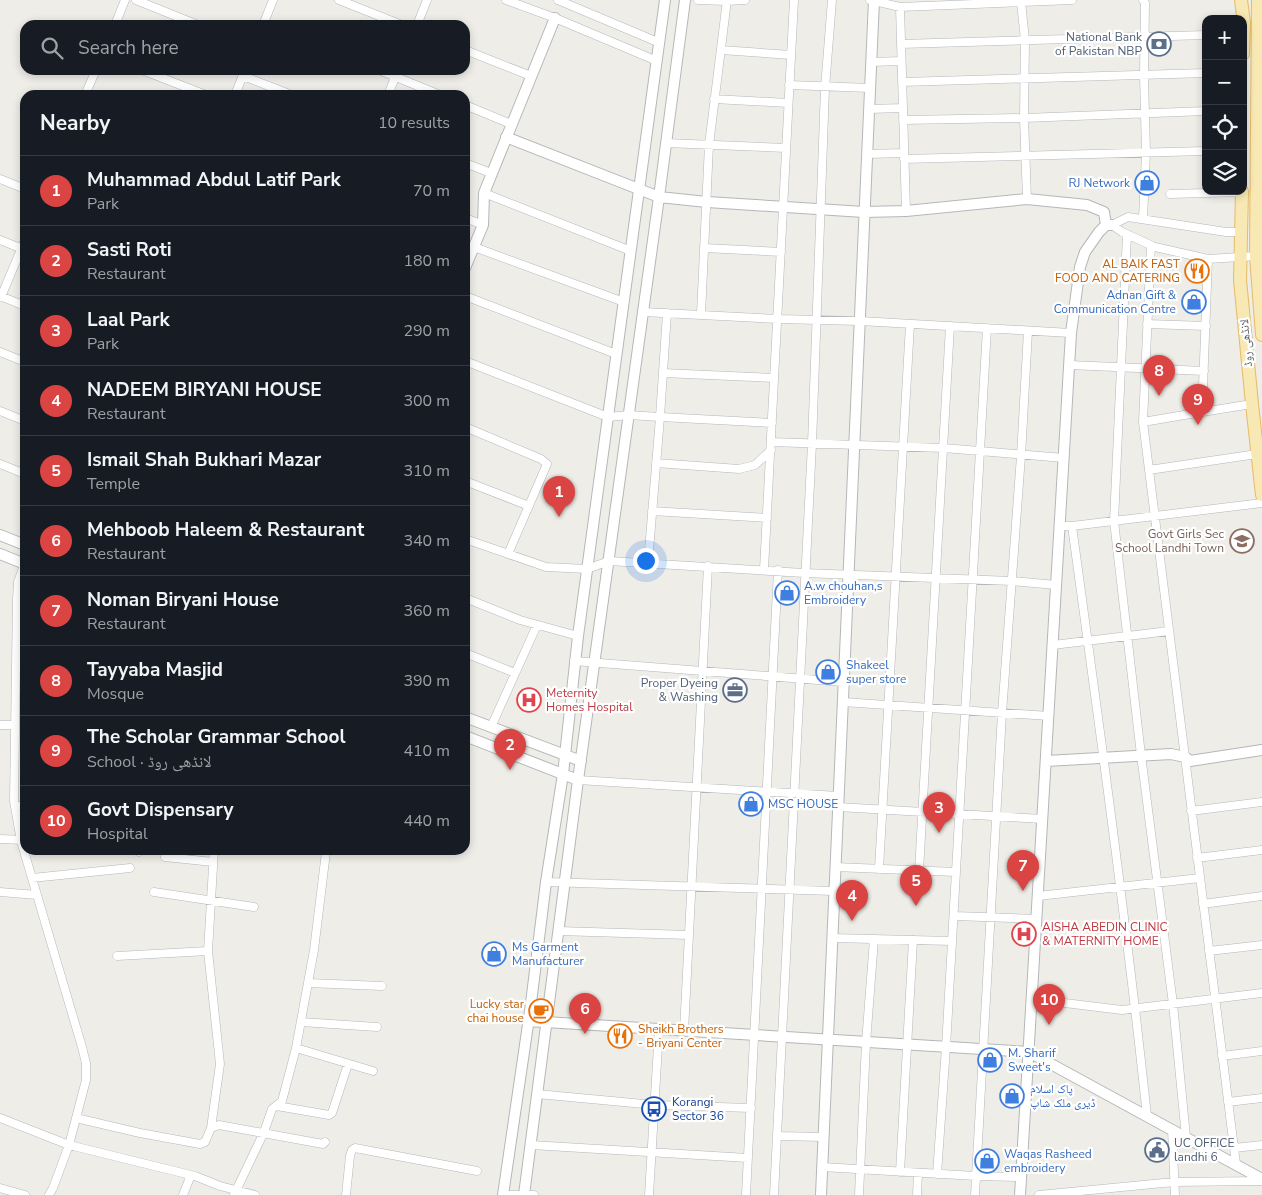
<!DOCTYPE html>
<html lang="en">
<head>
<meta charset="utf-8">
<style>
	body { margin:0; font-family:"Nunito Sans","Noto Naskh Arabic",sans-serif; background:#20242c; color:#f1f3f6 }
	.controls { position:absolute; right:15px; top:15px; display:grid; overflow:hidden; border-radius:10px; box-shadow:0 2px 8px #0003 }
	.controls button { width:45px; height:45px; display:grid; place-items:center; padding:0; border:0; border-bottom:1px solid #363941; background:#171b24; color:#f1f3f6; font:25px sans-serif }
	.you { position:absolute; left:645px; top:560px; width:18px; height:18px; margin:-12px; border:4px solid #fff; border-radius:50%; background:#1a73e8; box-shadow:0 0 0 8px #1a73e833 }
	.badge { display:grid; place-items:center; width:32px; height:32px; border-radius:50%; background:#da4442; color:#fff; font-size:16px; font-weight:700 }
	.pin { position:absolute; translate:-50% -41px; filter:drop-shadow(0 1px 2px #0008) }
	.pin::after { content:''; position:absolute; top:26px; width:18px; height:15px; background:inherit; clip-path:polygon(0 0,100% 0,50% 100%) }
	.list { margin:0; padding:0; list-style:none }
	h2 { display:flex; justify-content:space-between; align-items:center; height:65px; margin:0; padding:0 20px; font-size:21px }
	h2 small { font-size:16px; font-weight:400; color:#9ea1a6 }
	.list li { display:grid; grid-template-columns:32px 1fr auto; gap:15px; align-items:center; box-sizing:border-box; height:70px; padding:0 20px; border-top:1px solid #363941 }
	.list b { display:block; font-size:19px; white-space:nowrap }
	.list p { margin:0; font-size:16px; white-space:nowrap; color:#9ea1a6 }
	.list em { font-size:16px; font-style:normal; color:#9ea1a6 }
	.icon { flex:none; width:28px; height:28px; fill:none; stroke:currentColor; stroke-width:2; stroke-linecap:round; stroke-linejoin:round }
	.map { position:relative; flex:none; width:1262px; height:1195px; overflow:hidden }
	.search { position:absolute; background:#171b24; box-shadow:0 2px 8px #0003; left:20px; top:20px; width:450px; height:55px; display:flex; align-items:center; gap:12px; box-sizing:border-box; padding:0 18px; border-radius:15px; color:#9ea1a6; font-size:19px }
	.panel { position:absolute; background:#171b24; box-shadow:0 2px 8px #0003; left:20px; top:90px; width:450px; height:765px; border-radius:15px }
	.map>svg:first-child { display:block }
</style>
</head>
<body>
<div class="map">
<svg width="1262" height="1195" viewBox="0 0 1262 1195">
	<rect width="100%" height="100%" fill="#efede7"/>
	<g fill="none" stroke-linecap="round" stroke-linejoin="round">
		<g stroke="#b4b7ba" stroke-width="9">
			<path id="minor" d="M136 0 198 25
				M339 0 402 25
				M506 0 555 18 657 61
				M558 0 660 43
				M698 0 726 1 745 0
				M870 0 900 7 1072 0
				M1021 2 1025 40 1024 118 1027 199
				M900 7 906 211
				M115 25 125 0
				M263 25 273 0
				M417 25 427 0
				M901 44 1206 35
				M465 50 531 76
				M721 50 791 55
				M871 62 901 61
				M142 70 206 95
				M379 70 440 95
				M243 76 292 95
				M902 82 1206 73
				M789 85 870 88
				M85 95 96 70
				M235 95 245 70
				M388 95 398 70
				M714 99 788 103
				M465 105 511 124
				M869 109 903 108
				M903 120 1024 118 1206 111
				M666 143 786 148
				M867 154 904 153
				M904 159 1206 151
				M465 163 491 173
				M0 179 25 189
				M484 193 631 251
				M1170 194 1242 192
				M465 218 483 225
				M1143 218 1146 153 1144 76 1145 3 1143 0
				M1240 232H1226L1128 217 1112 225 1122 232 1155 247 1208 259 1256 256
				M1127 235 1114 521 1141 755 1173 1004 1186 1137
				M0 240 25 250
				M1151 245 1143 422 1236 1164
				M474 247 624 302
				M704 248 781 252
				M1208 259 1202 412 1252 404
				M0 296 25 306
				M465 296 616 354
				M1 297 25 240
				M643 312 778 319 860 321 1071 333
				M667 313 660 417 772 423
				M701 314 709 145 727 0
				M1147 324 1206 326
				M0 352 25 362
				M465 361 608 417 629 415 660 417 648 563
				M1070 365 1204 371
				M663 373 774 378
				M0 411 25 421
				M1143 422 1202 412
				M465 427 541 459 547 464 508 554
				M771 442 944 448 1064 458
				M656 463 739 469 755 465 771 450
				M0 464 25 474
				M1149 470 1257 454
				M465 481 529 506
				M652 511 767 518
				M1060 526H1072L1262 503
				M1072 526C1099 723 1126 919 1147 1116
				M465 539 546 567 587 569 609 561 804 573 1012 581 1056 585
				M25 563 18 582 17 599 14 801 21 841 82 1047 86 1063V1080L69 1145 53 1188 49 1195
				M764 569 794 0
				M465 598 520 620 578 636
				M1053 645 1169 631
				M465 653 515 673
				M574 661 844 682
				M843 702 1049 716
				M0 725H15
				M491 727 537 625
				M578 780 838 796
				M15 807 25 805
				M838 807 1043 819
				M1191 811 1262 802
				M0 839 25 840
				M139 850V852
				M165 857 213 862
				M1197 858 1262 850
				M835 867 956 872
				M879 869 910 324
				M919 871 950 326
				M32 878 130 868
				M546 882 834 891
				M0 892 37 895
				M154 892 254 907
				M1038 896 1200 878
				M1203 904 1262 896
				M954 916 1037 919
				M558 931 689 935
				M832 938 952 941
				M1209 951 1262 945
				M117 956 208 951
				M308 983 382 986
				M1032 999 1122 1010 1262 993
				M301 1022 377 1027
				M684 1031 708 566
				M296 1048 373 1071
				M1222 1056 1262 1051
				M537 1094 655 1105 751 1108
				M1228 1102 1262 1098
				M277 1106 329 1115 332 1113 348 1064
				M0 1118 69 1145 195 1176 220 1186 255 1195
				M76 1118 140 1133 200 1144 205 1142 211 1128 219 1125 323 1144 325 1142
				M211 1128 220 1064 208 951 214 850
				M1172 1129 1175 1195
				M777 1136 823 1137
				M531 1145 748 1158
				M1234 1148 1262 1145
				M822 1167 976 1176 1021 1177
				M900 1172 913 940
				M937 1174 946 1047 987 328
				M0 1188 25 1195
				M183 1195 191 1175
				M234 1195 264 1132 272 1109 282 1101 296 1048 314 950 326 852 324 850
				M346 1195 350 1156 352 1150 355 1148 477 1171
				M503 1195H534
				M649 1195 659 1029
				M746 1195 778 570
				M774 1195 812 444 825 88 832 0
				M859 1195 866 1043 874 939
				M917 1195 918 1173
				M975 1195 1002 713 1021 456 1028 331
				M1039 1195 1174 1182 1262 1181"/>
		</g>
		<g stroke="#b4b7ba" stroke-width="12">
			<path id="tertiary" d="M506 137 659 197 707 202 864 212 906 211 1027 199 1087 205 1104 212 1106 225
				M465 268 483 225 484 193 555 18
				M0 535 25 545
				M0 554 25 564
				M465 717 581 761
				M465 736 578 780
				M1046 761 1171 754 1185 757 1190 761 1262 750
				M529 1021 1029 1052 1262 1179
				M503 1195 530 1011 546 882 563 774 578 636 665 0
				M524 1195 578 780 659 197 685 0
				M821 1195 874 0
				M1020 1195 1071 333 1080 267 1085 252 1099 232 1106 225H1112"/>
		</g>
		<g stroke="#e5bb6a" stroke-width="14">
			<path id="primary" d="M1241 0 1244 23 1243 54
				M1258 0 1256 256 1262 335
				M1242 191 1240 280 1252 404 1262 495"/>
		</g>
		<use href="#minor" stroke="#fff" stroke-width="8"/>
		<use href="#tertiary" stroke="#fff" stroke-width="10"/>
		<use href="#primary" stroke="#f8e8b3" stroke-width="12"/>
	</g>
	<defs>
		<g id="bank-ring" transform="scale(1.25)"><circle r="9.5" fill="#fff" stroke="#5c6f8a" stroke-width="1.5"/><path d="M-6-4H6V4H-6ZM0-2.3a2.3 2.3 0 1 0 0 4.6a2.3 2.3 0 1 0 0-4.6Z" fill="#5c6f8a"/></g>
		<g id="shop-ring" transform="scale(1.25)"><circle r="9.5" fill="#fff" stroke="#3f7fe0" stroke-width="1.5"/><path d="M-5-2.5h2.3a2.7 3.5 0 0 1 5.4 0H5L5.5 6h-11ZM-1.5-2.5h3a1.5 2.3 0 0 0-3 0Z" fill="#3f7fe0"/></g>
		<g id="restaurant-ring" transform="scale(1.25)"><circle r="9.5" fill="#fff" stroke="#e8710a" stroke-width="1.5"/><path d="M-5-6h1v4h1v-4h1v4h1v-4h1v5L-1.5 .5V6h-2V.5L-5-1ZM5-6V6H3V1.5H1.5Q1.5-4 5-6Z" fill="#e8710a"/></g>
		<g id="school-ring" transform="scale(1.25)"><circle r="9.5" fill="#fff" stroke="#8d6e63" stroke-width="1.5"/><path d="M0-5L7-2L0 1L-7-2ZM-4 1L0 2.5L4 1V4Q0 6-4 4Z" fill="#8d6e63"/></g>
		<g id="office-ring" transform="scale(1.25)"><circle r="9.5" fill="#fff" stroke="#5c6f8a" stroke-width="1.5"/><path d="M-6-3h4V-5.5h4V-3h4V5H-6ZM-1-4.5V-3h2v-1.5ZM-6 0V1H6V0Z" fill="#5c6f8a"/></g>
		<g id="hospital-ring" transform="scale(1.25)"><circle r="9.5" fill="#fff" stroke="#e0444e" stroke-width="1.5"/><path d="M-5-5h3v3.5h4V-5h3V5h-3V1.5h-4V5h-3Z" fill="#e0444e"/></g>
		<g id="cafe-ring" transform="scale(1.25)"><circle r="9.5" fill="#fff" stroke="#e8710a" stroke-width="1.5"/><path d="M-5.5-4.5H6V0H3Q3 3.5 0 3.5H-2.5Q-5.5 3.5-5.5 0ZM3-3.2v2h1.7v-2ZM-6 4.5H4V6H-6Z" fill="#e8710a"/></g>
		<g id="bus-ring" transform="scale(1.25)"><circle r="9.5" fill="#fff" stroke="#1a4fb4" stroke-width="1.5"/><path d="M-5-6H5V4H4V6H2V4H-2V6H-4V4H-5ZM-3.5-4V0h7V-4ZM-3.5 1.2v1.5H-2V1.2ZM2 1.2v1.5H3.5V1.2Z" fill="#1a4fb4"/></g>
		<g id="civic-ring" transform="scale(1.25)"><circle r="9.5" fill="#fff" stroke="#5c6f8a" stroke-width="1.5"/><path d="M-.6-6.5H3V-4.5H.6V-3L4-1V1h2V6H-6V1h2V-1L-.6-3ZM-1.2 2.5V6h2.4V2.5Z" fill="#5c6f8a"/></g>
	</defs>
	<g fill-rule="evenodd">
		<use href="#bank-ring" x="1159" y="44"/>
		<use href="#shop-ring" x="1147" y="183"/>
		<use href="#restaurant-ring" x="1197" y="271"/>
		<use href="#shop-ring" x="1194" y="302"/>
		<use href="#school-ring" x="1242" y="541"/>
		<use href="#shop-ring" x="787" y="593"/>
		<use href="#shop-ring" x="828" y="672"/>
		<use href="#office-ring" x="735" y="690"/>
		<use href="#hospital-ring" x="529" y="700"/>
		<use href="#shop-ring" x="751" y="804"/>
		<use href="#hospital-ring" x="1024" y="934"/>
		<use href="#shop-ring" x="494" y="954"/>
		<use href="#cafe-ring" x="541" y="1011"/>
		<use href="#restaurant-ring" x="620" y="1036"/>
		<use href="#shop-ring" x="990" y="1060"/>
		<use href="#shop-ring" x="1012" y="1096"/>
		<use href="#bus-ring" x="654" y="1109"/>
		<use href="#civic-ring" x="1157" y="1150"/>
		<use href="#shop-ring" x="987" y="1161"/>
	</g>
	<g text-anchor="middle" stroke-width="4.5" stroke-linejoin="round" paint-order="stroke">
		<g font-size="12" fill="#4e5e75" stroke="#fff" text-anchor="end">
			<text x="1142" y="41">National Bank<tspan x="1142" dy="14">of Pakistan NBP</tspan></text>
			<text x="718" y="687">Proper Dyeing<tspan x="718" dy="14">&amp; Washing</tspan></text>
			<text x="1174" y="1147" text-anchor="start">UC OFFICE<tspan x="1174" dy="14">landhi 6</tspan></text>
		</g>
		<g font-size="12" fill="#366cbe" stroke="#fff" text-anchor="start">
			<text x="1130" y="187" text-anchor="end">RJ Network</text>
			<text x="1176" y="299" text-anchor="end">Adnan Gift &amp;<tspan x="1176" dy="14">Communication Centre</tspan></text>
			<text x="804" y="590">A.w chouhan,s<tspan x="804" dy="14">Embroidery</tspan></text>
			<text x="846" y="669">Shakeel<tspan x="846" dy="14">super store</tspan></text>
			<text x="768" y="808">MSC HOUSE</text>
			<text x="512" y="951">Ms Garment<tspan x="512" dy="14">Manufacturer</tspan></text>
			<text x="1008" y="1057">M. Sharif<tspan x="1008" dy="14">Sweet's</tspan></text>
			<text x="1030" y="1093">پاک اسلام<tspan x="1030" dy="14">ڈیری ملک شاپ</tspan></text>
			<text x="1004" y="1158">Waqas Rasheed<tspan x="1004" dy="14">embroidery</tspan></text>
		</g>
		<g font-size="12" fill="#c56008" stroke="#fff" text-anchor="end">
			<text x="1180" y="268">AL BAIK FAST<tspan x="1180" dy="14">FOOD AND CATERING</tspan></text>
			<text x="524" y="1008">Lucky star<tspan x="524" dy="14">chai house</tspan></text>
			<text x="638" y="1033" text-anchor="start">Sheikh Brothers<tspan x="638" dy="14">- Briyani Center</tspan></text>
		</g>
		<g font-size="12" fill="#5e6266" stroke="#fff">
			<text transform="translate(1246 343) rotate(-95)" y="4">لانڈھی روڈ</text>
		</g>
		<g font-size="12" fill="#785e54" stroke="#fff" text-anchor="end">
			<text x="1224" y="538">Govt Girls Sec<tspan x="1224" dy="14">School Landhi Town</tspan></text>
		</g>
		<g font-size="12" fill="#be3a42" stroke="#fff" text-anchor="start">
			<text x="546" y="697">Meternity<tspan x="546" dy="14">Homes Hospital</tspan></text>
			<text x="1042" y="931">AISHA ABEDIN CLINIC<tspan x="1042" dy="14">&amp; MATERNITY HOME</tspan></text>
		</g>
		<g font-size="12" fill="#164399" stroke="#fff" text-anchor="start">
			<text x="672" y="1106">Korangi<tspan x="672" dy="14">Sector 36</tspan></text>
		</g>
	</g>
</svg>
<div class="controls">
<button>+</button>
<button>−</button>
<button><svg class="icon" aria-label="locate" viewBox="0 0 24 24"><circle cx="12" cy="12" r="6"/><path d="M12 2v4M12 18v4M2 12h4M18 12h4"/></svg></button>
<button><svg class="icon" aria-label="layers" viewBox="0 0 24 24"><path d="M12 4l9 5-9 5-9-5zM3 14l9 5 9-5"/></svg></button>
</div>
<div class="you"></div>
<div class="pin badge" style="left:559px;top:517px">1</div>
<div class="pin badge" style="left:510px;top:770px">2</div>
<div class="pin badge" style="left:939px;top:833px">3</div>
<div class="pin badge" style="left:852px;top:921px">4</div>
<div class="pin badge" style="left:916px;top:906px">5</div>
<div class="pin badge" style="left:585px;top:1034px">6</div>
<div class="pin badge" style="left:1023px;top:891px">7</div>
<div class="pin badge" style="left:1159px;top:396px">8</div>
<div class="pin badge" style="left:1198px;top:425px">9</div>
<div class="pin badge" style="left:1049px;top:1025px">10</div>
<div class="search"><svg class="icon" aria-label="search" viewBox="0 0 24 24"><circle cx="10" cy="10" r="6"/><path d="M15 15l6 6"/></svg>Search here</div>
<section class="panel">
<h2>Nearby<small>10 results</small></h2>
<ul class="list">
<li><span class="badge">1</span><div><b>Muhammad Abdul Latif Park</b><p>Park</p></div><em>70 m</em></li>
<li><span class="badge">2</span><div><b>Sasti Roti</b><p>Restaurant</p></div><em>180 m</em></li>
<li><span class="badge">3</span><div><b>Laal Park</b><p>Park</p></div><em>290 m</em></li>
<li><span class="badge">4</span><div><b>NADEEM BIRYANI HOUSE</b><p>Restaurant</p></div><em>300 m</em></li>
<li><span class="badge">5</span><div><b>Ismail Shah Bukhari Mazar</b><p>Temple</p></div><em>310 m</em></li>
<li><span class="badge">6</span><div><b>Mehboob Haleem &amp; Restaurant</b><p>Restaurant</p></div><em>340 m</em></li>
<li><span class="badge">7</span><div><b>Noman Biryani House</b><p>Restaurant</p></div><em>360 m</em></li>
<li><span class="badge">8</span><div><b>Tayyaba Masjid</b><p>Mosque</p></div><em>390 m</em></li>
<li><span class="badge">9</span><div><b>The Scholar Grammar School</b><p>School · لانڈھی روڈ</p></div><em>410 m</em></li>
<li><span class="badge">10</span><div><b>Govt Dispensary</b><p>Hospital</p></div><em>440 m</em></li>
</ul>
</section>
</div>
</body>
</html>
